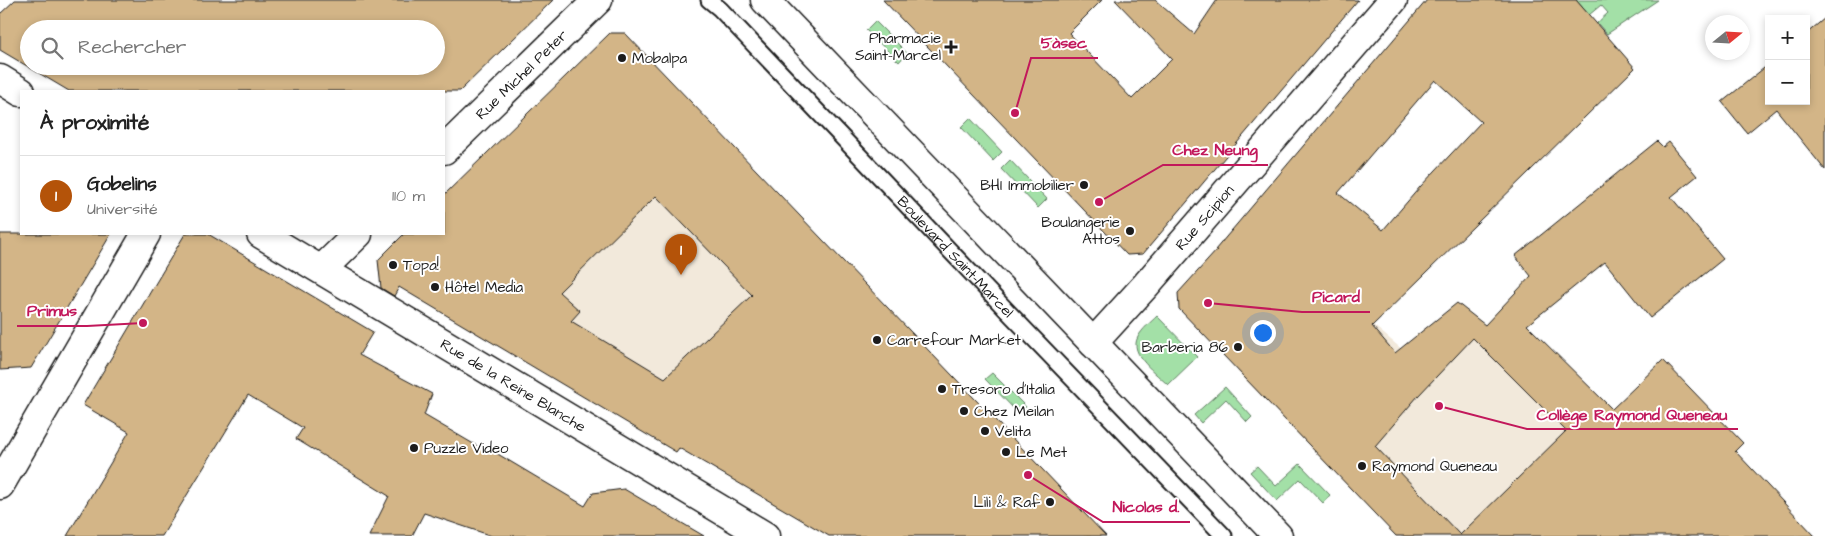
<!DOCTYPE html>
<html lang="fr">
<head>
<meta charset="utf-8">
<style>
	body { margin:0; font-family:"Architects Daughter",sans-serif; background:#f6f6f6; color:#222 }
	.controls { position:absolute; right:15px; top:15px; display:grid; overflow:hidden; border-radius:0px; box-shadow:0 2px 8px #0003 }
	.controls button { width:45px; height:45px; display:grid; place-items:center; padding:0; border:0; border-bottom:1px solid #e0e0e0; background:#fff; color:#222; font:25px sans-serif }
	.compass { position:absolute; left:1705px; top:15px; width:45px; height:45px; border-radius:50%; background:#fff; box-shadow:0 2px 8px #0003; rotate:72deg }
	.you { position:absolute; left:1262px; top:332px; width:18px; height:18px; margin:-12px; border:4px solid #fff; border-radius:50%; background:#1a73e8; box-shadow:0 0 0 8px #1a73e833 }
	.badge { display:grid; place-items:center; width:32px; height:32px; border-radius:50%; background:#b45309; color:#fff; font-size:16px; font-weight:700 }
	.pin { position:absolute; translate:-50% -41px; filter:drop-shadow(0 1px 2px #0008) }
	.pin::after { content:''; position:absolute; top:26px; width:18px; height:15px; background:inherit; clip-path:polygon(0 0,100% 0,50% 100%) }
	.list { margin:0; padding:0; list-style:none }
	h2 { display:flex; justify-content:space-between; align-items:center; height:65px; margin:0; padding:0 20px; font-size:21px }
	h2 small { font-size:16px; font-weight:400; color:#767676 }
	.list li { display:grid; grid-template-columns:32px 1fr auto; gap:15px; align-items:center; box-sizing:border-box; height:80px; padding:0 20px; border-top:1px solid #e0e0e0 }
	.list b { display:block; font-size:19px; white-space:nowrap }
	.list p { margin:0; font-size:16px; white-space:nowrap; color:#767676 }
	.list em { font-size:16px; font-style:normal; color:#767676 }
	.icon { flex:none; width:28px; height:28px; fill:none; stroke:currentColor; stroke-width:2; stroke-linecap:round; stroke-linejoin:round }
	.map { position:relative; flex:none; width:1825px; height:536px; overflow:hidden }
	.search { position:absolute; background:#fff; box-shadow:0 2px 8px #0003; left:20px; top:20px; width:425px; height:55px; display:flex; align-items:center; gap:12px; box-sizing:border-box; padding:0 18px; border-radius:28px; color:#767676; font-size:19px }
	.panel { position:absolute; background:#fff; box-shadow:0 2px 8px #0003; left:20px; top:90px; width:425px; height:145px; border-radius:0px }
	.map>svg:first-child { display:block }
</style>
</head>
<body>
<div class="map">
<svg width="1825" height="536" viewBox="0 0 1825 536">
	<rect width="100%" height="100%" fill="#fff"/>
	<filter id="ink" filterUnits="userSpaceOnUse"><feTurbulence type="fractalNoise" baseFrequency=".02" numOctaves="2"/><feDisplacementMap in="SourceGraphic" scale="10" xChannelSelector="R" yChannelSelector="G"/><feConvolveMatrix kernelMatrix="1 2 1 2 8 2 1 2 1" color-interpolation-filters="sRGB"/></filter>
	<g filter="url(#ink)">
		<path fill="#f2e9db" d="M684 95 852 271 676 452 464 325Z
			M1322 282 1435 377 1505 303 1636 434 1529 536H1396L1237 371Z"/>
		<path fill="#a3e0a7" stroke="#607e62" d="M1576 0H1658L1607 34 1597 23 1608 13 1601 5 1589 15Z
			M875 21 907 53 899 62 866 30Z
			M970 118 1002 152 993 161 961 127Z
			M1010 160 1047 199 1038 208 1001 169Z
			M1157 316 1197 357 1168 385C1157 374 1128 354 1138 337 1142 329 1151 322 1157 316Z
			M992 373 1026 407 1019 414 985 379Z
			M1225 387 1252 417 1247 422 1226 399 1201 423 1194 415Z
			M1300 464 1330 495 1323 503 1300 479 1277 501 1250 472 1257 466 1276 486Z"/>
		<path fill="#d3b587" stroke="#1c1c1c" fill-rule="evenodd" d="M15 0H553L460 91H69L0 50V14ZM29 29H436V66H29Z
			M883 0H1102L1069 33 1132 99 1172 59 1115 0H1155L1194 34 1217 0H1358L1143 254 1127 255Z
			M1427 0H1576L1635 68 1372 326 1395 353 1457 303 1485 325 1531 276 1515 256 1657 141 1663 147 1669 142 1697 176 1671 197 1723 259 1650 318 1605 262 1527 325 1612 409 1663 360 1743 443 1735 451 1815 536H1396L1179 309 1178 293 1217 250H1215ZM1435 80 1481 122 1420 187 1383 230 1338 193ZM1473 338 1566 431 1460 535 1375 446 1418 396Z
			M1825 18V170L1776 109 1747 133 1722 102 1769 64V101H1806V34Z
			M610 33H625L1106 536H829L679 448 676 452 399 287 394 296 381 288 378 260 404 234H444V195ZM656 196 752 295 665 378 571 321 580 311 559 292Z
			M0 234H111L31 368 0 370Z
			M185 234H208L373 332 359 355 432 394 424 415 489 453 491 450 585 506 593 493 624 489 704 536H492L424 513 412 536H369L389 496 296 439 303 428 248 395 162 536H67L129 432 83 405Z"/>
		<g fill="none" stroke-linecap="round" stroke-linejoin="round">
			<g stroke="#1c1c1c" stroke-width="19">
				<g id="service">
					<path id="s1" d="M709 0 720 9 1013 317 1224 536"/>
				</g>
			</g>
			<g stroke="#1c1c1c" stroke-width="31">
				<g id="minor">
					<path d="M0 79 21 92"/>
					<path id="s2" d="M444 150 598 0"/>
					<path id="s3" d="M261 234 765 536"/>
					<path d="M322 269 358 234"/>
					<path id="s4" d="M1093 343 1146 285 1393 0"/>
					<path d="M0 485 146 234"/>
				</g>
			</g>
			<g stroke="#1c1c1c" stroke-width="31">
				<path id="secondary" d="M765 0 1278 536"/>
			</g>
			<use href="#service" stroke="#fff" stroke-width="15"/>
			<use href="#minor" stroke="#fff" stroke-width="28"/>
			<use href="#secondary" stroke="#fff" stroke-width="28"/>
		</g>
	</g>
	<g fill="#1c1c1c" stroke="#fff" stroke-width="2">
		<path d="M948.5 39.5h5v5h5v5h-5v5h-5v-5h-5v-5h5z"/>
		<circle cx="622" cy="58" r="5"/>
		<circle cx="1084" cy="185" r="5"/>
		<circle cx="1130" cy="231" r="5"/>
		<circle cx="393" cy="265" r="5"/>
		<circle cx="435" cy="287" r="5"/>
		<circle cx="877" cy="340" r="5"/>
		<circle cx="1238" cy="347" r="5"/>
		<circle cx="942" cy="389" r="5"/>
		<circle cx="964" cy="411" r="5"/>
		<circle cx="985" cy="431" r="5"/>
		<circle cx="414" cy="448" r="5"/>
		<circle cx="1006" cy="452" r="5"/>
		<circle cx="1362" cy="466" r="5"/>
		<circle cx="1050" cy="502" r="5"/>
	</g>
	<g text-anchor="middle" stroke-width="4" stroke-linejoin="round" paint-order="stroke">
		<g font-size="15" fill="#1c1c1c" stroke="#fff" text-anchor="start">
			<text x="941" y="43" text-anchor="end">Pharmacie<tspan x="941" dy="17">Saint-Marcel</tspan></text>
			<text x="632" y="63">Mobalpa</text>
			<text x="1074" y="190" text-anchor="end">BHI Immobilier</text>
			<text x="1120" y="227" text-anchor="end">Boulangerie<tspan x="1120" dy="17">Attos</tspan></text>
			<text x="403" y="270">Topa!</text>
			<text x="445" y="292">Hôtel Media</text>
			<text x="887" y="345">Carrefour Market</text>
			<text x="1228" y="352" text-anchor="end">Barberia 86</text>
			<text x="952" y="394">Tresoro d'Italia</text>
			<text x="974" y="416">Chez Meilan</text>
			<text x="995" y="436">Velita</text>
			<text x="424" y="453">Puzzle Video</text>
			<text x="1016" y="457">Le Met</text>
			<text x="1372" y="471">Raymond Queneau</text>
			<text x="1040" y="507" text-anchor="end">Lili &amp; Raf</text>
		</g>
		<g font-size="15" fill="#1c1c1c" stroke="#fff">
			<text dy="5" stroke="none"><textPath href="#s2" startOffset="108">Rue Michel Peter</textPath></text>
			<text dy="5" stroke="none"><textPath href="#s4" startOffset="168">Rue Scipion</textPath></text>
			<text dy="5" stroke="none"><textPath href="#s1" startOffset="356">Boulevard Saint-Marcel</textPath></text>
			<text dy="5" stroke="none"><textPath href="#s3" startOffset="294">Rue de la Reine Blanche</textPath></text>
		</g>
	</g>
	<path fill="none" stroke="#c2185b" stroke-width="2" d="M1015 113L1031 58H1098M1099 202L1163 165H1268M1208 303L1302 312H1370M143 323L87 326H17M1439 406L1527 429H1738M1028 475L1103 522H1190"/>
	<g fill="#c2185b" stroke="#fff" stroke-width="2">
		<circle cx="1015" cy="113" r="5"/>
		<circle cx="1099" cy="202" r="5"/>
		<circle cx="1208" cy="303" r="5"/>
		<circle cx="143" cy="323" r="5"/>
		<circle cx="1439" cy="406" r="5"/>
		<circle cx="1028" cy="475" r="5"/>
	</g>
	<g font-size="16" text-anchor="middle" font-weight="bold" fill="#c2185b" stroke="#fff" stroke-width="4" stroke-linejoin="round" paint-order="stroke">
		<text x="1064" y="48">5àsec</text>
		<text x="1215" y="155">Chez Neung</text>
		<text x="1336" y="302">Picard</text>
		<text x="52" y="316">Primus</text>
		<text x="1632" y="420">Collège Raymond Queneau</text>
		<text x="1146" y="512">Nicolas d.</text>
	</g>
</svg>
<div class="controls">
<button>+</button>
<button>−</button>
</div>
<svg class="compass" viewBox="-18 -18 36 36"><path d="M0-13l5 13h-10z" fill="#e53935"/><path d="M0 13l5-13h-10z" fill="#767676"/></svg>
<div class="you"></div>
<div class="pin badge" style="left:681px;top:275px">1</div>
<div class="search"><svg class="icon" aria-label="search" viewBox="0 0 24 24"><circle cx="10" cy="10" r="6"/><path d="M15 15l6 6"/></svg>Rechercher</div>
<section class="panel">
<h2>À proximité<small></small></h2>
<ul class="list">
<li><span class="badge">1</span><div><b>Gobelins</b><p>Université</p></div><em>110 m</em></li>
</ul>
</section>
</div>
</body>
</html>
